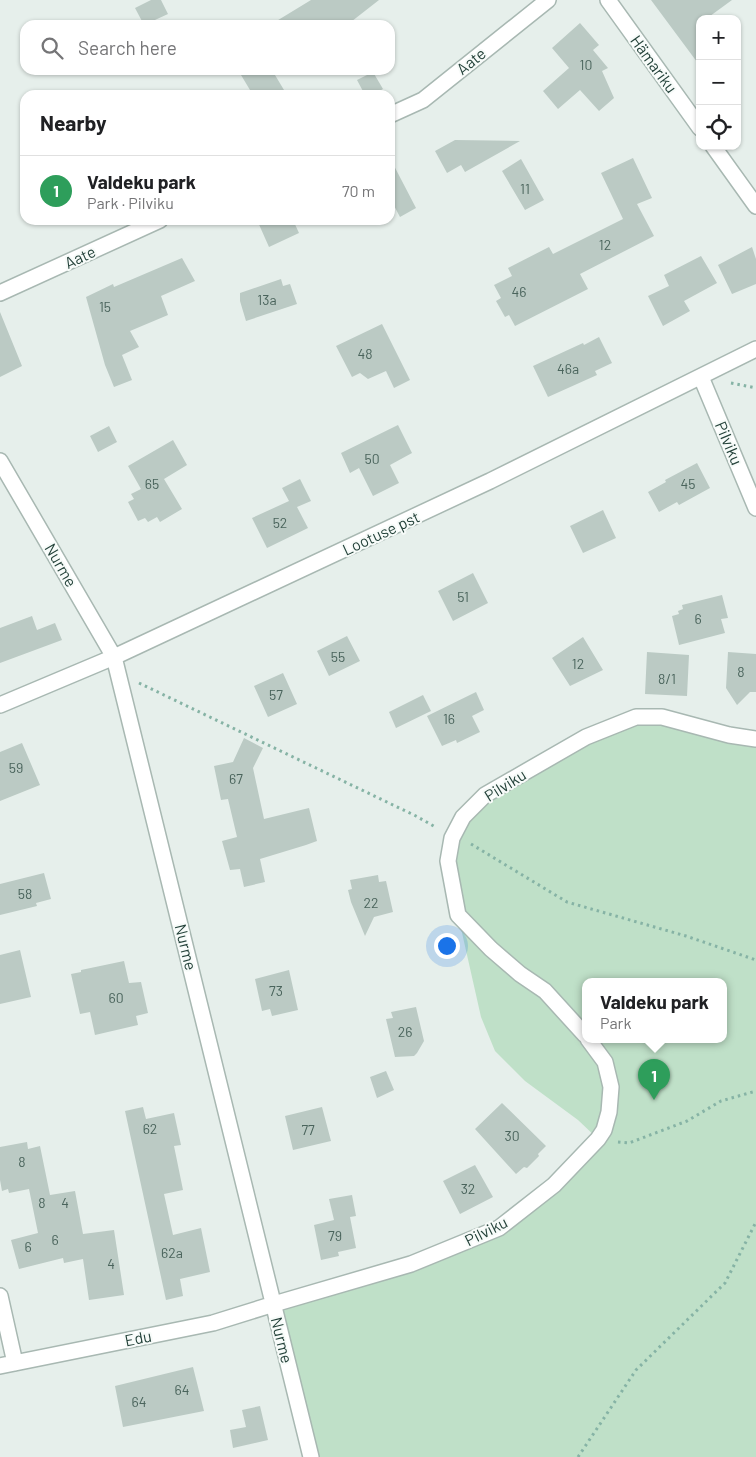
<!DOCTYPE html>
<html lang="en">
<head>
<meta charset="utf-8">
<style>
	body { margin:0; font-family:Barlow,sans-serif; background:#f6f6f6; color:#202124 }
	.controls { position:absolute; right:15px; top:15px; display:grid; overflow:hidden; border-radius:10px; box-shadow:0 1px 4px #0004 }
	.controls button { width:45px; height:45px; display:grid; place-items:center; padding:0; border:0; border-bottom:1px solid #e0e0e0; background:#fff; color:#202124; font:25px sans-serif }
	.you { position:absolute; left:446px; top:945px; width:18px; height:18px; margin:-12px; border:4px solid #fff; border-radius:50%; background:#1a73e8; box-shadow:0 0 0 8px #1a73e833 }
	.badge { display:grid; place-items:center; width:32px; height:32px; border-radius:50%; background:#7c3aed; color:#fff; font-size:16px; font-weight:700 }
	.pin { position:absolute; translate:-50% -41px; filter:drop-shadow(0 1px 2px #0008) }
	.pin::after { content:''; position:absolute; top:26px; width:18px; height:15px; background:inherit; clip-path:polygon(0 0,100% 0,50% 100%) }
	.popup { position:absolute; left:582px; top:978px; width:145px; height:65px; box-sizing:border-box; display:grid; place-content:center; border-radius:10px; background:#fff; filter:drop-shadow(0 1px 4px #0005); font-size:16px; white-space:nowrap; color:#757577 }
	.popup b { font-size:19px; color:#202124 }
	.popup::after { content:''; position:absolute; left:50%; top:100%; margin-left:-10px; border:10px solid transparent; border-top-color:#fff }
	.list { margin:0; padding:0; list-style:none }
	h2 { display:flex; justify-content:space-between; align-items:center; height:65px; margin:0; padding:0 20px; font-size:21px }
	h2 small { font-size:16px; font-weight:400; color:#757577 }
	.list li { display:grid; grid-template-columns:32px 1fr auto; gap:15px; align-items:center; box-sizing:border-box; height:70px; padding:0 20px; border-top:1px solid #e0e0e0 }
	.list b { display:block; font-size:19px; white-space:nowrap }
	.list p { margin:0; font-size:16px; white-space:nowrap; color:#757577 }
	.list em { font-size:16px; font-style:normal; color:#757577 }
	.icon { flex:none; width:28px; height:28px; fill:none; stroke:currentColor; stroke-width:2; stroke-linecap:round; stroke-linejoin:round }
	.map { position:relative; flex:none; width:756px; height:1457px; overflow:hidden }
	.search { position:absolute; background:#fff; box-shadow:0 1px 4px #0004; left:20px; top:20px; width:375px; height:55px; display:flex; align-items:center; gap:12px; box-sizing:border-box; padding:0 18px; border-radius:15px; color:#757577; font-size:19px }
	.panel { position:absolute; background:#fff; box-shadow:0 1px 4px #0004; left:20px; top:90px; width:375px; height:135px; border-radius:15px }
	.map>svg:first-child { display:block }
</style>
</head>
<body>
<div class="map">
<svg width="756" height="1457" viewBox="0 0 756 1457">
	<rect width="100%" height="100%" fill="#e6efeb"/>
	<path fill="#bfe0c8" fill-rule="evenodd" d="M636 717 756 739V1457H311L274 1304 499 1228 598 1139 578 1120 525 1081 495 1051 481 1017 458 915 452 838 485 795ZM585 981H723V1039H585Z"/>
	<path fill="#bbcac4" d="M151 0H161L168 14 144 25 135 8Z
		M311 0H379L347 25H270Z
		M651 0H732L706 19H700V66Z
		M580 23 599 45 593 50 608 68 602 71 614 98 599 111 580 90 558 109 543 91 569 68 552 48Z
		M238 70H272L287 95H253Z
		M373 72 383 89 372 95H365L357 80Z
		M455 140 520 141 465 172 461 165 447 173 435 151Z
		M390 158 416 208 400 217 390 198Z
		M633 158 652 198 637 204 654 236 580 274 588 289 515 326 509 315 505 317 496 301 501 298 494 285 512 276 508 268 549 247 553 254 623 219 601 173Z
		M521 159 544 200 525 210 502 171Z
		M257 220H293L299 233 269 247Z
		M752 247 756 259V284L732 294 718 265Z
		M701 256 717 283 684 301 690 311 663 326 648 296 669 286 664 275Z
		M182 258 195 281 161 296 168 315 130 331 139 347 122 355 132 380 114 387 105 365 86 297 113 284 114 287Z
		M281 279 283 286 290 284 297 304 246 321 240 301V293Z
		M0 312 22 366 0 377Z
		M382 324 410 380 394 388 386 371 368 379 360 373 352 377 336 346Z
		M599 337 612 363 595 371 597 375 548 397 533 366 583 343 584 345Z
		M398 425 412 453 390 465 399 483 373 496 359 468 350 473 341 453Z
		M109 426 117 442 98 452 90 436Z
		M173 440 187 465 164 479 182 509 160 522 157 517 148 522 145 518 138 521 128 502 134 499 131 494 141 489 128 466Z
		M697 463 710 488 679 505 677 502 659 512 648 492 666 482 665 480Z
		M300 479 311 501 297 507 308 528 267 548 252 518 289 501 282 488Z
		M603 510 616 538 583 553 570 526Z
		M473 573 488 603 453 621 438 591Z
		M722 595 728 618 721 619 725 633 679 645 672 616 679 614 678 611 683 609 682 605Z
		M32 616 37 630 55 623 62 640 0 663V628Z
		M347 636 360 661 329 676 317 651Z
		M583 637 603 670 570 686 552 658Z
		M647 652 689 655 687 696 645 694Z
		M728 652 756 654V692H750L737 705 726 688Z
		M283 673 297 704 268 717 254 686Z
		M476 692 484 710 472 716 480 732 457 743 456 740 442 746 427 716Z
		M423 695 431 711 396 728 389 712Z
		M244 738 263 748 253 768 264 819 309 808 317 841 306 845 260 859 265 882 244 887 240 869 230 870 222 841 237 837 228 799 221 800 214 766 233 762Z
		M22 743 40 785 0 801V752Z
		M44 873 51 899 36 903 37 906 0 915V884Z
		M378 875 379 882 386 881 393 912 374 917 365 936 351 902 348 890 352 889 350 880Z
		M20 950 31 997 0 1004V955Z
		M124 961 129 983 141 982 148 1013 136 1016 138 1025 95 1035 90 1012 80 1014 71 974 81 972V970Z
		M289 970 298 1010 272 1016 270 1009 262 1011 255 979Z
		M416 1007 424 1041 417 1053 414 1056 395 1057 386 1019 393 1018 391 1012Z
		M386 1071 394 1090 377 1098 370 1077Z
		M502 1103 546 1146 538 1154 539 1156 527 1168 524 1167 516 1174 475 1129Z
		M143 1107 146 1119 174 1113 181 1145 174 1146 183 1190 164 1194 173 1235 201 1228 210 1272 180 1279 183 1296 166 1300 125 1111Z
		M322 1107 331 1141 293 1150 285 1116Z
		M27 1142 28 1149 40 1146 50 1195 75 1191 83 1234 114 1230 124 1295 89 1300 83 1259 64 1263 63 1258 19 1269 11 1240 38 1233 29 1189 9 1193 8 1189 2 1191 0 1180V1147Z
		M475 1165 493 1197 460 1214 443 1181Z
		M352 1195 356 1216 350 1217 356 1248 338 1252 339 1256 321 1260 314 1225 334 1220 329 1199Z
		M193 1367 204 1411 123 1427 115 1386Z
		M260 1406 268 1440 233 1448 230 1430 246 1427 242 1410Z"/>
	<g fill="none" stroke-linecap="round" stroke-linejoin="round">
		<g stroke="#a8b8b2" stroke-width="18">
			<path id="street" d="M608 0 700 128
				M390 115 423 100 548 0
				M713 146 756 206
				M0 293 160 220
				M701 377 756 508
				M0 461 114 657 311 1457
				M0 705 114 657 490 481 756 349
				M585 1035 545 991 520 974 491 949 458 915 448 861 452 838 463 817 485 795 586 737 636 717H662L729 735 756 739
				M0 1296 15 1363
				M0 1366 213 1323 274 1304 411 1264 499 1228 554 1185 598 1139 604 1130 609 1112 611 1087 605 1062 588 1039"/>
		</g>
		<path stroke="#86b3a5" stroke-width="3" stroke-dasharray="2.5 4" stroke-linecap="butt" d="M731 383 756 388
			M139 683 416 816 437 828
			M471 844 567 902 686 936 756 960
			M618 1142 629 1143 687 1121 721 1101 756 1091
			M578 1457 636 1370 725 1283 756 1222"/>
		<use href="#street" stroke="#fff" stroke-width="15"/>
	</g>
	<g text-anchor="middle" stroke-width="4" stroke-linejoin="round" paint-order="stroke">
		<g font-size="14" fill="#4a645c">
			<text x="586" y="70">10</text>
			<text x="525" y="194">11</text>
			<text x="605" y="250">12</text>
			<text x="519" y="297">46</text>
			<text x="267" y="305">13a</text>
			<text x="105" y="312">15</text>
			<text x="365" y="359">48</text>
			<text x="568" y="374">46a</text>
			<text x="372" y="464">50</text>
			<text x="152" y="489">65</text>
			<text x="688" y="489">45</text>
			<text x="280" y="528">52</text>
			<text x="463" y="602">51</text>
			<text x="698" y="624">6</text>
			<text x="338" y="662">55</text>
			<text x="578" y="669">12</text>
			<text x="741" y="677">8</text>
			<text x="667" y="684">8/1</text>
			<text x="276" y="700">57</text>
			<text x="449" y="724">16</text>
			<text x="16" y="773">59</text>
			<text x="236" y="784">67</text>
			<text x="25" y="899">58</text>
			<text x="371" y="908">22</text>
			<text x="276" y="996">73</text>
			<text x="116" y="1003">60</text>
			<text x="405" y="1037">26</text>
			<text x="150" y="1134">62</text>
			<text x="308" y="1135">77</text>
			<text x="512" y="1141">30</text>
			<text x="22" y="1167">8</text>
			<text x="468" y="1194">32</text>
			<text x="42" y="1208">8</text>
			<text x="65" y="1208">4</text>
			<text x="335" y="1241">79</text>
			<text x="55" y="1245">6</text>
			<text x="28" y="1252">6</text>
			<text x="172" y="1258">62a</text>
			<text x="111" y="1269">4</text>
			<text x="182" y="1395">64</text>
			<text x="139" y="1407">64</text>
		</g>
		<g font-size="16" fill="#24423a" stroke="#f7fbf9">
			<text transform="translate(471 61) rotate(-39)" y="6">Aate</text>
			<text transform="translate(654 64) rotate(54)" y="6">Hämariku</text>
			<text transform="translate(80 257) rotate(-25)" y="6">Aate</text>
			<text transform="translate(729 443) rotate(67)" y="6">Pilviku</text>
			<text transform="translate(381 533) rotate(-25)" y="6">Lootuse pst</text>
			<text transform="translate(61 565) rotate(60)" y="6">Nurme</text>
			<text transform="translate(505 785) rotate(-32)" y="6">Pilviku</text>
			<text transform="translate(186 947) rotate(76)" y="6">Nurme</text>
			<text transform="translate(486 1231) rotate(-27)" y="6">Pilviku</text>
			<text transform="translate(138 1338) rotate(-11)" y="6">Edu</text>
			<text transform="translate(282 1340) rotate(76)" y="6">Nurme</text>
		</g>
	</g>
</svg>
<div class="controls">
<button>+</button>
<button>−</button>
<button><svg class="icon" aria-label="locate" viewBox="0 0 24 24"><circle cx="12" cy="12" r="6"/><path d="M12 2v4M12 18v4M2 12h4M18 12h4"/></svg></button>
</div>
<div class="you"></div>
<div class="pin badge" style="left:654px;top:1100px;background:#2e9e5b">1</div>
<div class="popup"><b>Valdeku park</b>Park</div>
<div class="search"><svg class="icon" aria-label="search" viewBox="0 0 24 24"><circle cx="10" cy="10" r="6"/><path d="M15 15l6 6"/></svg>Search here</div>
<section class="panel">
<h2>Nearby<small></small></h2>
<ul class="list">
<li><span class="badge" style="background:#2e9e5b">1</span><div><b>Valdeku park</b><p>Park · Pilviku</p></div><em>70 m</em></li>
</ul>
</section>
</div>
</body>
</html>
